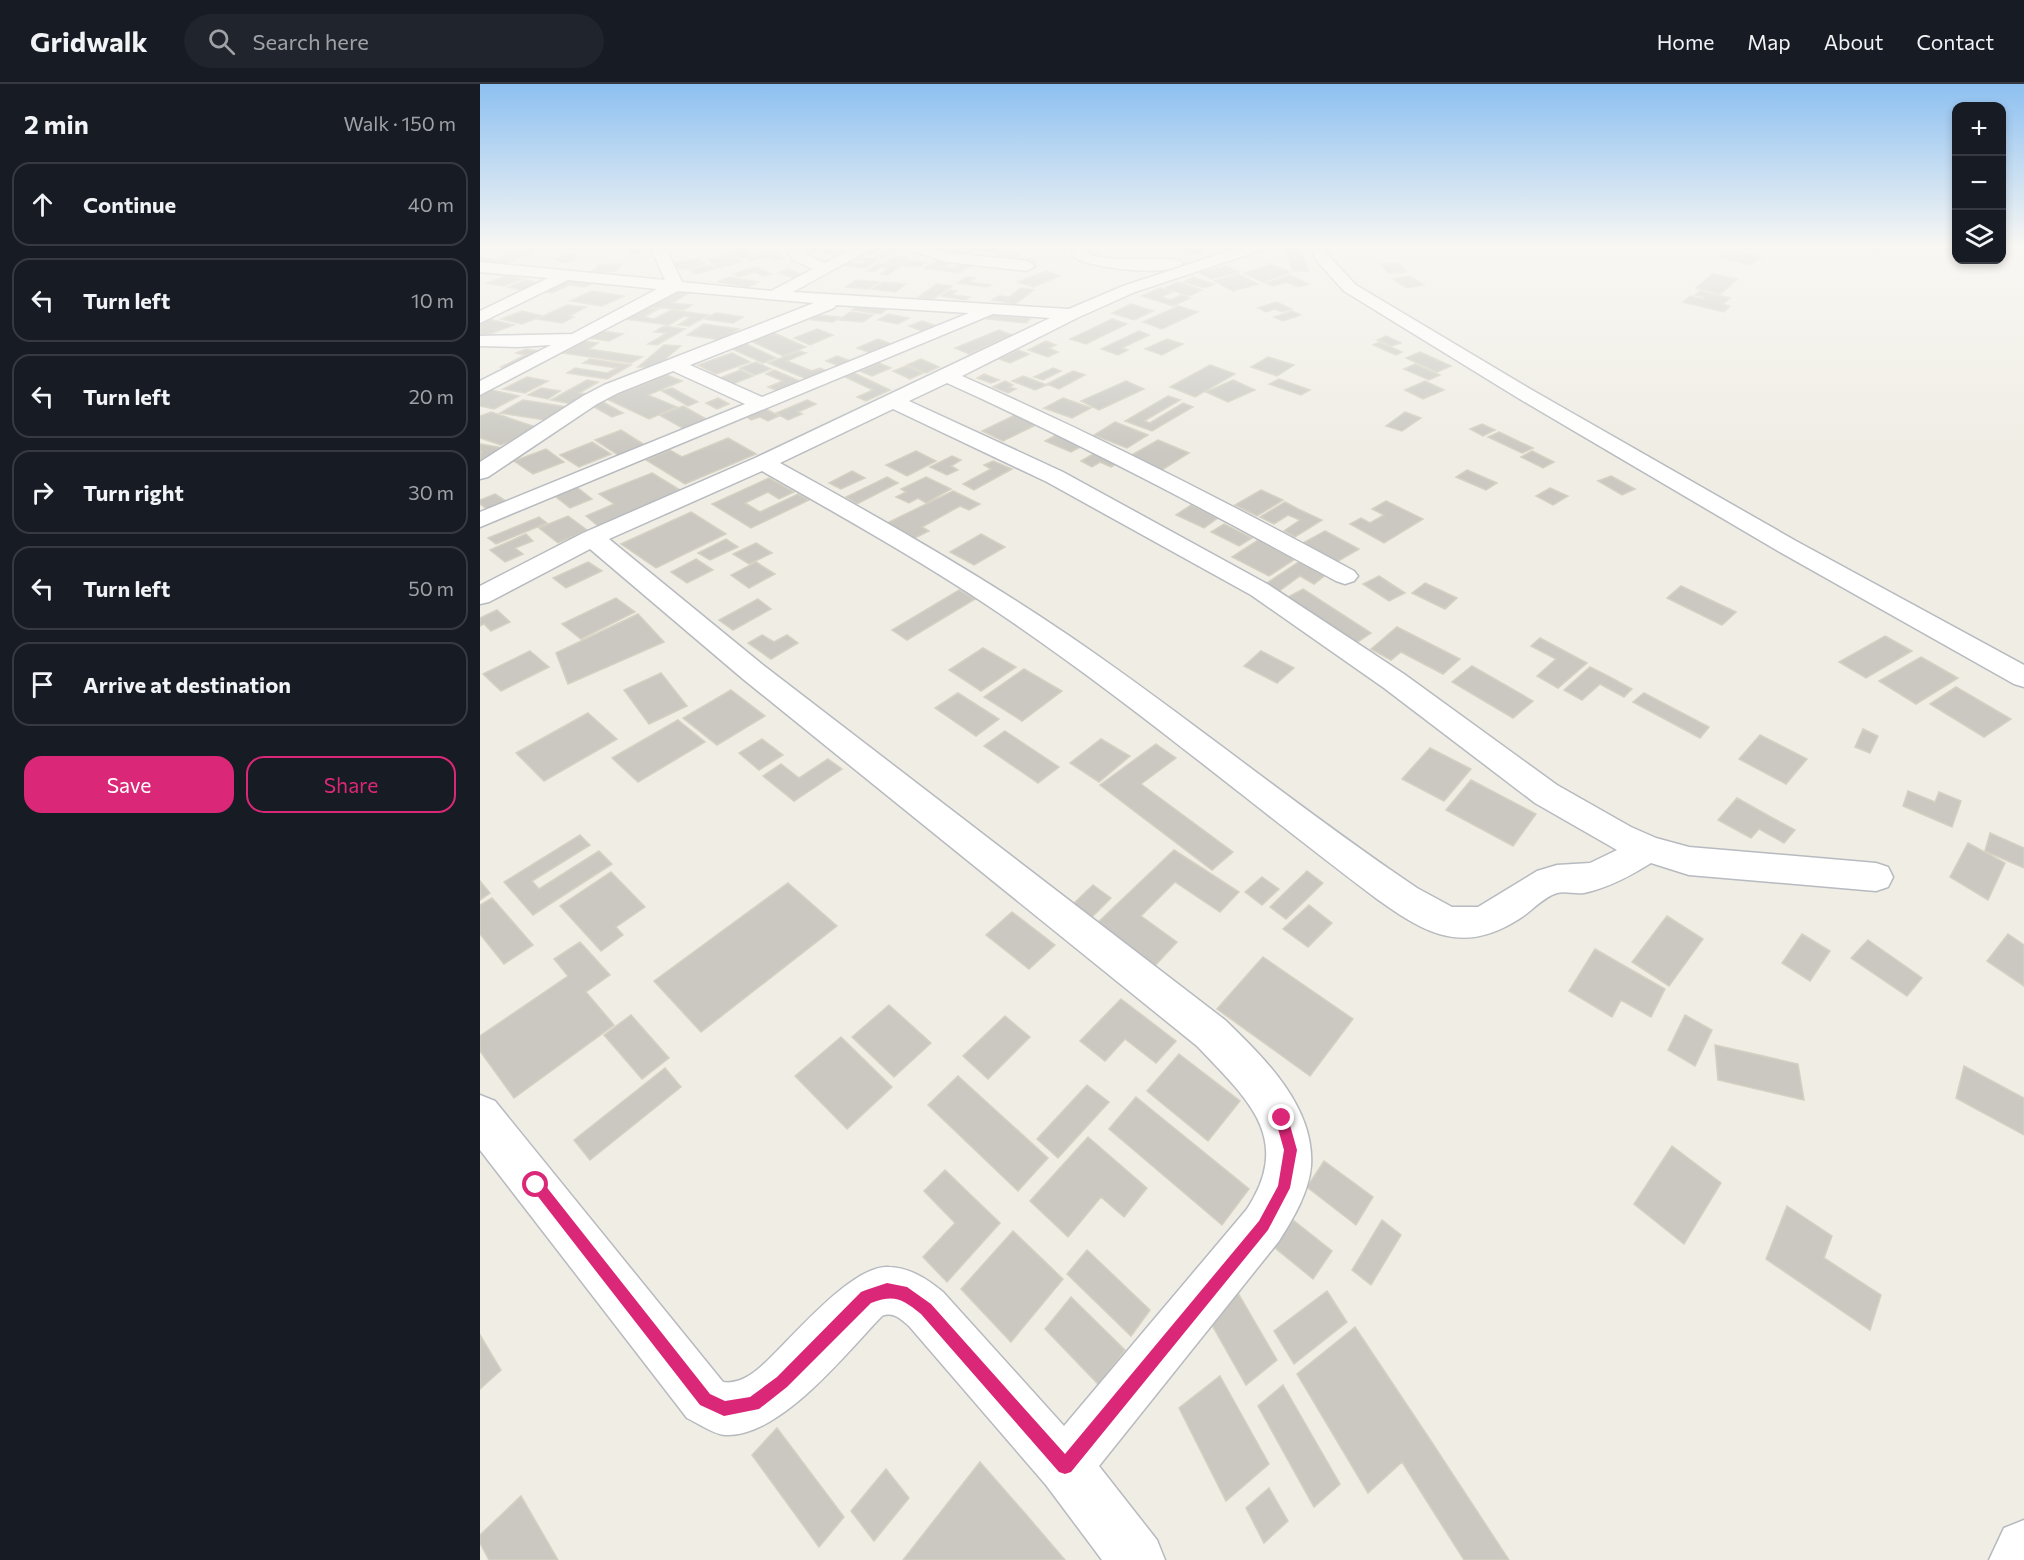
<!DOCTYPE html>
<html lang="en">
<head>
<meta charset="utf-8">
<style>
	body { margin:0; font-family:Commissioner,sans-serif; background:#20242c; color:#f1f3f6 }
	.controls { position:absolute; right:18px; top:18px; display:grid; overflow:hidden; border-radius:12px; box-shadow:0 3px 9px #0003 }
	.controls button { width:54px; height:54px; display:grid; place-items:center; padding:0; border:0; border-bottom:2px solid #363941; background:#171b24; color:#f1f3f6; font:30px sans-serif }
	.stop { position:absolute; width:18px; height:18px; margin:-14px; border:4px solid #db2777; border-radius:50%; background:#fff }
	.stop.end { background:#db2777; border-color:#fff; box-shadow:0 2px 6px #0008 }
	.list { margin:0; padding:0; list-style:none }
	h2 { display:flex; justify-content:space-between; align-items:center; height:78px; margin:0; padding:0 24px; font-size:26px }
	h2 small { font-size:20px; font-weight:400; color:#9ea1a6 }
	.list li { display:grid; grid-template-columns:39px 1fr auto; gap:18px; align-items:center; box-sizing:border-box; height:84px; margin:0 12px 12px; padding:0 12px; border:2px solid #363941; border-radius:18px }
	.list b { display:block; font-size:22px; white-space:nowrap }
	.list em { font-size:20px; font-style:normal; color:#9ea1a6 }
	.actions { display:flex; gap:12px; padding:18px 24px }
	.actions a { flex:1; padding:14px 0; border:2px solid #db2777; border-radius:18px; text-align:center; font-size:21px; color:#db2777 }
	.actions .main { background:#db2777; color:#fff }
	.icon { flex:none; width:33px; height:33px; fill:none; stroke:currentColor; stroke-width:2; stroke-linecap:round; stroke-linejoin:round }
	.map { position:relative; flex:none; width:1544px; height:1476px; overflow:hidden }
	header { display:flex; align-items:center; gap:36px; box-sizing:border-box; height:84px; padding:0 30px; background:#171b24; border-bottom:2px solid #363941 }
	header strong { font-size:28px }
	nav { display:flex; gap:33px; margin-inline-start:auto; font-size:21px }
	.search { width:420px; height:54px; background:#20242c; display:flex; align-items:center; gap:15px; box-sizing:border-box; padding:0 21px; border-radius:33px; color:#9ea1a6; font-size:22px }
	main { display:flex }
	aside { flex:1; background:#171b24 }
	.map>svg:first-child { display:block }
</style>
</head>
<body>
<header>
<strong>Gridwalk</strong>
<div class="search"><svg class="icon" aria-label="search" viewBox="0 0 24 24"><circle cx="10" cy="10" r="6"/><path d="M15 15l6 6"/></svg>Search here</div>
<nav><a>Home</a><a>Map</a><a>About</a><a>Contact</a></nav>
</header>
<main>
<aside>
<h2>2 min<small>Walk · 150 m</small></h2>
<ul class="list">
<li><svg class="icon" aria-label="ahead" viewBox="0 0 24 24"><path d="M12 20V5M6 11l6-6 6 6"/></svg><div><b>Continue</b></div><em>40 m</em></li>
<li><svg class="icon" aria-label="left" viewBox="0 0 24 24"><path d="M17 20v-9H6M10 6l-5 5 5 5"/></svg><div><b>Turn left</b></div><em>10 m</em></li>
<li><svg class="icon" aria-label="left" viewBox="0 0 24 24"><path d="M17 20v-9H6M10 6l-5 5 5 5"/></svg><div><b>Turn left</b></div><em>20 m</em></li>
<li><svg class="icon" aria-label="right" viewBox="0 0 24 24"><path d="M7 20v-9h11M14 6l5 5-5 5"/></svg><div><b>Turn right</b></div><em>30 m</em></li>
<li><svg class="icon" aria-label="left" viewBox="0 0 24 24"><path d="M17 20v-9H6M10 6l-5 5 5 5"/></svg><div><b>Turn left</b></div><em>50 m</em></li>
<li><svg class="icon" aria-label="arrive" viewBox="0 0 24 24"><path d="M6 21V4h12l-3 4 3 4H6"/></svg><div><b>Arrive at destination</b></div></li>
</ul>
<div class="actions"><a class="main">Save</a><a>Share</a></div>
</aside>
<div class="map">
<svg width="1544" height="1476" viewBox="0 0 1544 1476">
	<rect width="100%" height="100%" fill="#efede4"/>
	<path fill="#cac8c1" stroke="#d4d0c2" stroke-width="1.5" d="M45 162H63L21 182 0 180V174L15 176Z
		M148 162H163L165 167 150 170Z
		M245 162H256L269 172 260 174Z
		M343 162 367 169 358 172 333 165Z
		M398 162H408L422 165 405 174 396 172 409 166 403 165 392 170 384 169Z
		M486 162H504L518 166 513 168 499 165 483 171 473 168Z
		M703 162H718L727 166 713 170 697 164Z
		M804 162H819L829 187H813Z
		M1372 162H1383L1402 166 1399 169Z
		M1249 166 1282 173 1271 181 1238 173Z
		M294 167 304 174 294 176 289 173 270 177 266 174Z
		M522 168 540 170 533 175 555 174 551 177 557 178 553 181 507 176 512 173 522 174 526 171H518Z
		M91 170 96 172 90 174 95 176 84 179 74 175Z
		M251 170 261 178 238 184 228 176Z
		M415 172 427 173 424 176 446 178 439 183 405 179Z
		M376 173 399 175 386 184 363 181 368 178 383 180 388 177 372 175Z
		M218 174 226 180 202 186 194 179Z
		M457 176 472 178 464 183 473 184 481 180 491 181 478 189 444 184Z
		M399 179 413 181H421L408 191 400 190 409 184 401 183 393 188 386 187Z
		M919 179 926 188 908 189 901 180Z
		M142 180 136 187 112 188 118 181Z
		M791 180 811 188 783 198 764 189Z
		M230 181 235 185 215 190 210 186Z
		M746 182 759 188 732 195 720 189Z
		M276 183 292 190 284 192 275 188 259 193 253 190Z
		M307 185 323 191 314 194 298 189Z
		M566 187 580 192 553 203 538 198Z
		M758 190 778 200 753 207 734 197Z
		M1232 190 1257 195 1241 210 1216 204Z
		M810 191 829 200 818 203 807 198 793 202 786 199Z
		M26 192 42 195 23 202 7 199Z
		M930 192 944 201 927 204 913 195Z
		M249 193 278 198 268 203 238 198Z
		M487 193 495 194 490 198 511 201 507 203 477 199Z
		M713 193 734 200 725 204 704 198Z
		M88 195 113 199 105 203 89 201 72 209 62 207Z
		M46 196 64 200 46 207 28 203Z
		M376 196 399 198 388 205 366 203Z
		M403 198 426 200 415 208 392 205Z
		M698 198 722 206 709 212 685 204Z
		M457 200 472 202 453 215 438 213Z
		M541 204 554 206 535 220 512 216 519 212 529 213Z
		M680 204 692 208 682 213 691 216 701 211 710 214 693 222 662 212Z
		M470 206 477 207 472 211 490 213 486 216 461 212Z
		M112 207 144 212 122 222 90 217Z
		M195 207 209 209 192 219 212 221 204 226 170 223Z
		M1220 207 1250 214 1243 220 1250 222 1244 228 1203 218 1210 212 1223 215 1225 213 1215 211Z
		M796 218 812 225 802 228 795 225 786 228 778 224Z
		M651 220 673 227 654 236 632 229Z
		M87 221 106 223 89 232 94 233 82 239 57 235Z
		M379 221 408 224 401 230 372 226Z
		M698 222 718 228 682 245 663 238Z
		M166 224 178 225 164 233 174 235 191 226 229 231 209 242 198 241 211 233 204 232 189 241 145 235Z
		M42 227 63 232 42 240 21 235Z
		M812 227 821 231 803 237 794 233Z
		M370 228 393 231 383 238 359 236Z
		M236 229 263 233 253 239 225 235Z
		M408 230 429 234 418 240 398 236Z
		M512 230 551 234 546 239 507 235Z
		M338 231 360 233 353 238 331 236Z
		M8 235 34 241 10 250 22 252 0 253V238Z
		M632 235 647 240 606 260 590 255Z
		M442 237 457 242 444 248 429 242Z
		M224 240 259 245 242 256 207 251Z
		M184 242 205 245 177 261 168 260 187 249 174 248Z
		M337 245 353 251 330 261 314 254Z
		M519 246 532 251 489 270 475 264Z
		M122 247 143 250 129 257 108 254Z
		M659 247 669 251 642 264 648 266 638 271 621 265Z
		M292 248 326 263 303 272 269 256Z
		M906 252 921 259 912 262 897 256Z
		M398 255 417 262 396 271 377 264Z
		M687 255 703 260 682 271 665 265Z
		M104 257 118 259 109 265 162 273 151 279 83 269Z
		M566 257 576 261 569 264 578 268 568 273 548 266Z
		M899 258 922 268 916 271 893 261Z
		M264 259 296 274 283 279 250 264Z
		M184 261 201 262 175 283H158Z
		M46 265 66 268 33 285 21 283 45 271 36 269Z
		M538 266 549 270 530 279 519 275Z
		M319 267 326 269 307 277 332 287 340 284 349 288 329 296 288 279Z
		M940 268 971 282 957 288 926 274Z
		M252 269 270 278 236 290 218 281Z
		M357 272 371 277 359 282 346 277Z
		M788 273 814 281 797 292 771 283Z
		M110 275 144 280 151 281 127 295 87 289 95 284 127 289 137 284 103 279Z
		M441 275 459 283 446 289 427 281Z
		M276 278 291 285 275 291 260 284Z
		M399 279 411 284 392 292 380 287Z
		M935 280 960 291 949 296 924 285Z
		M730 281 755 290 715 313 690 303Z
		M426 282 443 289 430 295 413 287Z
		M573 284 581 287 563 296 554 293Z
		M260 286 273 292 248 302 235 296Z
		M294 286 322 298 298 307 288 303 303 297 286 290Z
		M593 287 605 291 579 305 567 300Z
		M372 288 410 306 386 317 377 313 393 306 363 292Z
		M504 290 519 296 511 299 497 294Z
		M187 291 202 297 168 311 197 323 169 335 127 315Z
		M543 292 567 301 555 306 532 297Z
		M47 293 68 297 45 309 23 305Z
		M799 295 830 306 821 311 789 300Z
		M107 296 118 298 99 309 108 310 92 320 71 316Z
		M753 296 775 306 748 318 726 308Z
		M525 297 533 301 529 303 536 305 528 309 513 303Z
		M646 297 664 305 619 326 601 317Z
		M945 297 964 306 943 315 925 306Z
		M61 304 80 307 68 315 48 311Z
		M192 304 218 318 208 322 182 307Z
		M7 305 39 312 14 325 0 322V309Z
		M688 312 700 316 664 337 670 339 703 319 713 323 672 347 645 337Z
		M238 314 249 320 237 325 226 319Z
		M583 314 611 324 592 334 564 324Z
		M43 316 87 323 65 336 20 329Z
		M327 316 336 320 318 328 322 330 308 336 296 329Z
		M123 318 143 329 132 333 112 322Z
		M203 322 230 337 206 346 179 331Z
		M286 325 299 332 288 337 280 333 271 336 267 333Z
		M11 328 59 344 21 361 0 354V332Z
		M925 328 941 334 922 347 906 342Z
		M537 330 558 340 523 357 502 347Z
		M635 338 668 351 647 364 614 351Z
		M1002 340 1015 346 1003 352 990 345Z
		M141 346 168 363 141 373 115 356Z
		M1019 348 1053 364 1042 369 1008 353Z
		M578 350 604 361 591 368 565 357Z
		M248 354 276 370 205 400 166 376 190 366 202 373Z
		M678 356 709 369 682 386 650 372Z
		M112 358 131 370 99 383 80 371Z
		M0 360 23 364 0 378V369L2 368 0 367Z
		M66 365 84 378 53 390 34 377Z
		M620 366 643 376 631 383 620 378 612 383 601 377Z
		M436 367 456 377 427 392 406 381Z
		M1052 367 1074 378 1063 384 1041 373Z
		M472 372 481 376 471 382 478 386 467 391 450 383Z
		M513 377 532 385 494 406 483 400 511 385 504 381Z
		M987 386 1017 399 1006 406 976 393Z
		M372 387 385 394 361 405 349 399Z
		M172 389 200 406 118 442 106 432 134 420 119 410Z
		M1131 392 1155 405 1142 411 1118 397Z
		M407 393 418 399 377 420 366 413Z
		M446 393 471 405 446 419 438 414 429 419 416 413 426 408 421 405Z
		M289 394 314 408 299 415 288 408 265 419 280 428 318 410 329 416 271 444 232 420Z
		M94 401 112 415 90 424 72 410Z
		M1070 404 1088 412 1073 421 1056 412Z
		M781 406 803 416 777 432 755 421Z
		M473 407 500 420 489 426 480 422 442 443 449 447 435 454 407 439Z
		M15 410 29 419 10 427 0 420V416Z
		M906 417 943 435 904 459 870 440 881 434 890 439 904 431 892 425Z
		M805 418 818 425 842 436 815 453 804 447 820 436 808 431 794 440 780 433Z
		M711 421 738 434 724 444 696 431Z
		M211 428 246 450 176 484 141 460Z
		M88 432 107 446 78 459 59 444Z
		M59 433 67 439 16 460 8 454Z
		M744 440 772 454 759 462 731 448Z
		M845 447 879 465 855 479 821 460Z
		M46 450 53 457 35 464 43 470 25 478 10 466Z
		M501 450 525 463 494 481 470 468Z
		M246 455 258 463 230 476 218 469Z
		M778 456 815 475 789 492 752 473Z
		M276 459 292 469 269 480 253 470Z
		M216 475 233 486 207 499 191 488Z
		M820 477 847 490 834 500 820 492 798 508 784 501Z
		M108 478 122 487 86 504 73 494Z
		M276 478 295 490 269 504 251 491Z
		M899 492 925 509 909 517 883 500Z
		M945 499 977 514 965 525 932 509Z
		M1201 502 1256 528 1242 541 1187 514Z
		M823 505 891 549 873 561 804 515Z
		M479 506 495 515 427 556 412 546Z
		M136 514 155 528 101 555 82 540Z
		M278 515 291 525 253 546 239 536Z
		M17 526 30 538 11 547 4 540 0 542V534Z
		M158 530 184 558 88 600 76 569Z
		M917 543 980 575 963 590 921 568 911 576 891 565Z
		M282 551 294 558 307 551 318 559 291 575 268 559Z
		M1405 552 1432 567 1386 594 1359 578Z
		M1060 554 1107 579 1078 604 1057 592 1076 575 1051 562Z
		M503 564 536 583 501 607 469 586Z
		M50 567 69 583 21 607 3 590Z
		M781 567 814 584 797 599 764 582Z
		M1441 573 1478 594 1436 620 1399 597Z
		M992 582 1053 617 1033 634 972 598Z
		M1110 583 1128 592 1152 605 1144 613 1120 600 1102 616 1084 606Z
		M544 585 582 607 542 637 504 613Z
		M181 589 207 622 169 640 144 606Z
		M1476 603 1531 635 1504 653 1450 620Z
		M251 606 285 632 237 661 203 634Z
		M478 609 519 635 496 652 455 624Z
		M1164 609 1229 643 1220 654 1153 618Z
		M108 629 137 655 64 697 36 669Z
		M198 636 225 658 158 698 132 674Z
		M1383 645 1398 652 1390 669 1375 663Z
		M525 647 579 683 558 699 504 662Z
		M1280 651 1327 675 1306 700 1259 675Z
		M282 655 303 671 279 686 259 669Z
		M621 655 650 672 619 698 590 679Z
		M676 660 696 674 661 700 753 768 732 786 620 701Z
		M950 664 991 685 964 717 922 695Z
		M348 675 362 685 314 717 283 692 301 680 319 694Z
		M991 696 1056 730 1033 762 966 726Z
		M1428 707 1455 718 1459 708 1481 717 1472 743 1423 722Z
		M1257 714 1289 732 1315 746 1304 759 1279 745 1271 754 1238 736Z
		M1510 749 1544 764V784L1505 767Z
		M100 751 110 761 52 797 59 805 119 767 132 780 53 831 24 798Z
		M1488 759 1525 779 1508 816 1470 793Z
		M694 766 759 808 740 828 695 798 661 832 697 858 669 888 610 846Z
		M827 787 843 799 806 835 790 823Z
		M131 788 165 823 136 843 143 851 121 867 80 822Z
		M782 793 799 805 782 821 765 808Z
		M0 797 10 809 0 816Z
		M308 799 357 842 221 948 174 897Z
		M613 801 631 814 607 838 589 824Z
		M12 814 53 861 24 880 0 850V821Z
		M829 821 852 839 828 863 803 845Z
		M532 828 575 861 549 885 506 851Z
		M1187 832 1223 855 1189 902 1152 878Z
		M1322 850 1350 867 1330 897 1302 879Z
		M1528 850 1544 861V902L1507 877Z
		M1388 856 1442 894 1427 912 1371 874Z
		M100 858 130 891 106 908 134 941 34 1014 0 967V952L88 892 74 875Z
		M1115 865 1185 905 1171 933 1141 916 1132 933 1089 907Z
		M783 873 873 935 830 992 737 925Z
		M641 915 696 957 676 979 645 955 625 977 600 957Z
		M409 921 451 959 414 993 372 953Z
		M151 931 189 974 162 995 124 951Z
		M1205 931 1232 946 1215 982 1188 966Z
		M525 932 550 953 508 995 483 972Z
		M361 953 412 1003 367 1045 315 992Z
		M1235 961 1318 980 1324 1016 1238 996Z
		M699 970 760 1017 728 1057 667 1007Z
		M1484 982 1544 1014V1051L1476 1014Z
		M185 984 201 1003 110 1076 94 1056Z
		M478 992 568 1074 538 1107 448 1021Z
		M607 1001 629 1018 578 1074 557 1055Z
		M656 1013 769 1105 742 1141 629 1045Z
		M608 1053 667 1104 644 1133 621 1113 588 1153 550 1117Z
		M1192 1062 1241 1099 1204 1160 1154 1120Z
		M844 1077 893 1113 876 1141 827 1103Z
		M465 1086 520 1139 467 1198 443 1173 475 1139 444 1107Z
		M1307 1122 1352 1152 1344 1174 1401 1211 1390 1246 1286 1175Z
		M813 1136 852 1167 833 1195 794 1163Z
		M902 1136 921 1151 891 1201 872 1186Z
		M533 1147 583 1195 531 1258 481 1205Z
		M607 1166 670 1226 651 1252 587 1190Z
		M755 1204 797 1276 766 1301 724 1227Z
		M847 1207 867 1238 814 1280 794 1247Z
		M591 1213 645 1266 619 1301 565 1245Z
		M875 1243 949 1354 1029 1476H984L922 1378 888 1409 817 1290Z
		M0 1251 21 1286 0 1305Z
		M740 1292 789 1380 746 1417 699 1324Z
		M803 1301 860 1400 834 1423 778 1322Z
		M297 1344 364 1433 339 1463 272 1371Z
		M500 1378 543 1427 585 1476H423Z
		M406 1385 429 1414 394 1457 371 1427Z
		M789 1404 808 1437 784 1459 766 1424Z
		M41 1412 78 1476H9L0 1459V1451Z"/>
	<g fill="none" stroke-linecap="round" stroke-linejoin="round">
		<g stroke="#b7babf" stroke-width="3">
			<path id="minor" d="M170 162H185L202 198 291 207 333 185 313 176 309 169 316 162H333L325 170 345 179 377 162H396L313 208 589 225 643 202 764 162H787L785 165 655 208 597 234 482 292C616 351 745 417 874 487L878 492 874 497 865 500 856 497C728 427 600 359 467 299L429 317 583 388 789 501 924 590 1077 701 1151 743 1176 754 1209 763 1396 779 1408 783 1413 793 1408 803 1396 807 1209 791 1171 779C1150 792 1128 804 1104 809 1095 810 1085 807 1077 809 1063 813 1051 828 1039 835 983 871 946 850 897 815 776 724 660 626 535 540 454 484 368 436 282 387L129 455 283 581 745 936C783 973 835 1022 831 1082 829 1108 813 1135 799 1157L619 1382 677 1456 685 1476H622L566 1401 429 1242C421 1235 413 1227 402 1232 366 1269 300 1354 245 1351 233 1350 218 1339 207 1334L0 1066V1011L15 1017 243 1298C262 1301 278 1286 290 1274 315 1250 374 1180 409 1183 431 1184 447 1195 463 1208L584 1342 767 1125C814 1053 766 1014 717 962L263 595 110 465 9 518 0 520V502L103 449 275 374 570 234 513 230 0 443V428L265 320 193 287 138 309 117 320 8 393 0 395V378L103 312 124 301 334 219 198 207 0 311V297L71 261 37 263 0 262V252L92 250 177 205 88 196 0 239V227L68 194 0 188V178L185 196ZM356 221 489 229 282 313 210 281 354 224ZM413 325 567 398 771 511 904 604 1055 719 1137 766 1110 779 1077 781 1057 787 998 823H972L937 804C818 724 707 632 588 551 495 488 398 433 300 379Z
				M424 162H448L469 169 547 177 555 182 547 187 467 178 426 165Z
				M594 162H609L608 169C631 182 694 169 703 179 689 194 612 184 595 174L592 171Z
				M1544 1436V1476H1509L1524 1444Z"/>
		</g>
		<g stroke="#b7babf" stroke-width="3">
			<path id="tertiary" d="M829 162H844L849 172 876 201 1052 306 1316 457 1544 581V603L1534 600 1298 467 1038 314 864 207 837 177Z"/>
		</g>
		<use href="#minor" fill="#fff" fill-rule="evenodd"/>
		<use href="#tertiary" fill="#fff" fill-rule="evenodd"/>
	</g>
	<linearGradient id="sky" x2="0" y2="1"><stop stop-color="#8dc0f1"/><stop offset="0.44" stop-color="#f8f7f3"/><stop offset="1" stop-color="#f8f7f3" stop-opacity="0"/></linearGradient>
	<rect width="1544" height="369" fill="url(#sky)"/>
	<path fill="#db2777" d="M802 1028 806 1030 808 1034 817 1066 810 1104 788 1146 591 1388 585 1390 579 1388 441 1230C422 1215 415 1210 391 1219L307 1303 279 1325 244 1332 220 1321 49 1101 51 1096 56 1094 61 1096 230 1310 245 1317 270 1313 297 1293 381 1208 386 1206 407 1199 427 1203 451 1220 585 1370 779 1137 798 1102 804 1066 795 1034 797 1030Z"/>
</svg>
<div class="controls">
<button>+</button>
<button>−</button>
<button><svg class="icon" aria-label="layers" viewBox="0 0 24 24"><path d="M12 4l9 5-9 5-9-5zM3 14l9 5 9-5"/></svg></button>
</div>
<div class="stop" style="left:56px;top:1101px"></div>
<div class="stop end" style="left:802px;top:1034px"></div>
</div>
</main>
</body>
</html>
